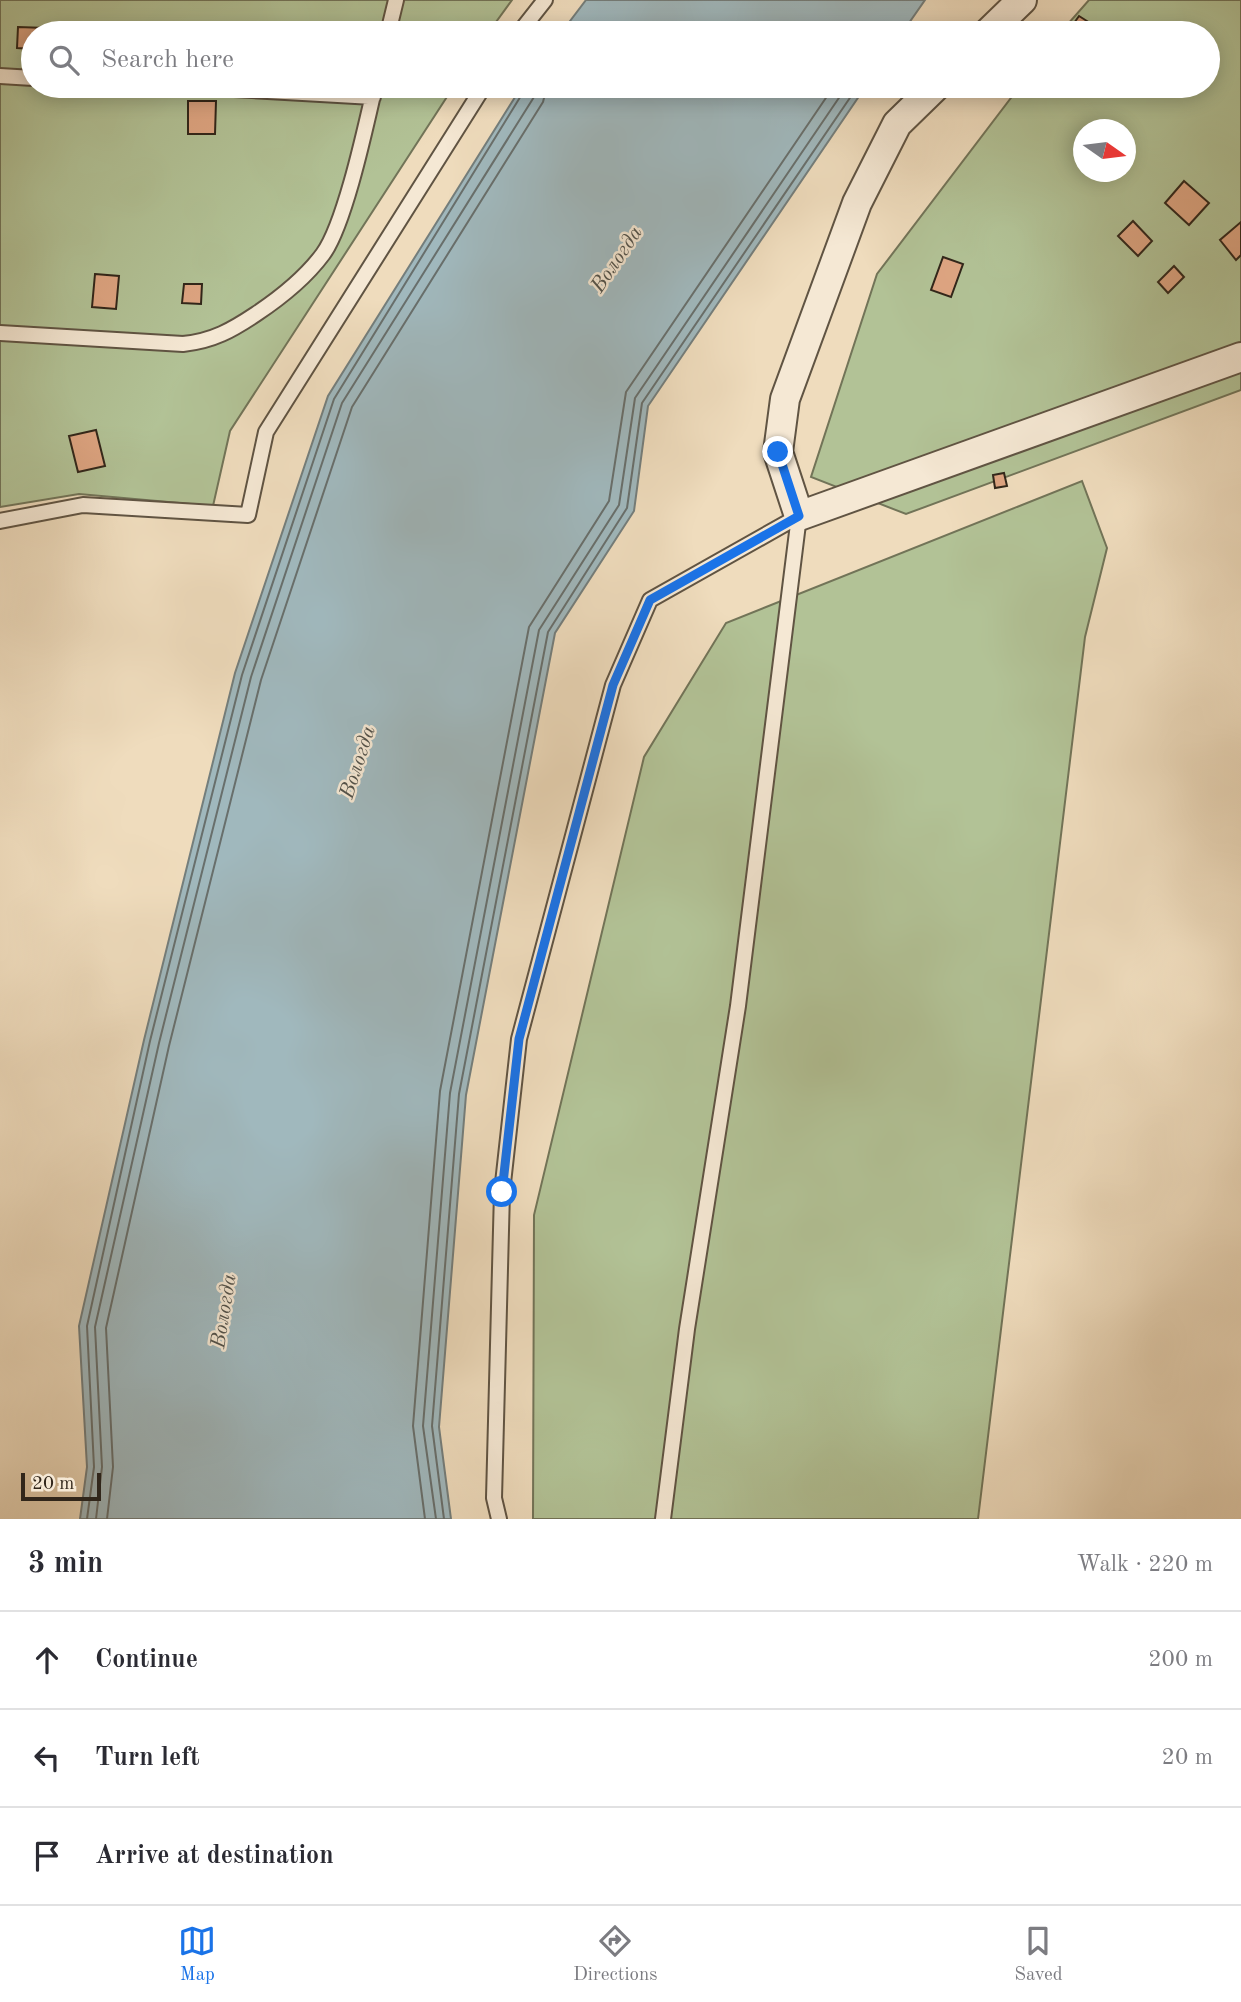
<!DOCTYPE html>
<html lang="en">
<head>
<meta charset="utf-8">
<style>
	body { margin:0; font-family:"Old Standard TT",serif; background:#f2f2f3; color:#2b2b33 }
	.compass { position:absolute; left:1073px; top:119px; width:63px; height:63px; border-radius:50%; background:#fff; box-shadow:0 4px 18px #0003; rotate:104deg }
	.scale { position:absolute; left:21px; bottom:18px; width:80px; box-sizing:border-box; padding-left:7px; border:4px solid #31261a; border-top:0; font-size:19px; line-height:24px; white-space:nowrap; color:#31261a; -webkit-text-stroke:5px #f5e8d4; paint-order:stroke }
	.stop { position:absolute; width:21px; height:21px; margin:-16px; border:5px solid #1a73e8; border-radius:50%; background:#fff }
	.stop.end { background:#1a73e8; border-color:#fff; box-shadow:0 2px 7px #0008 }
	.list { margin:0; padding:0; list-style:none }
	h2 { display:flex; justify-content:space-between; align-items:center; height:91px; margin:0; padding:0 28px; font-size:30px }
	h2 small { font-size:23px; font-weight:400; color:#7c7c81 }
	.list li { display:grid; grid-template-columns:46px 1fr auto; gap:21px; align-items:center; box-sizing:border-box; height:98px; padding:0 28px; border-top:2px solid #e1e1e2 }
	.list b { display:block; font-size:26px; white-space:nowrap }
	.list em { font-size:23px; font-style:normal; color:#7c7c81 }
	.icon { flex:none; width:38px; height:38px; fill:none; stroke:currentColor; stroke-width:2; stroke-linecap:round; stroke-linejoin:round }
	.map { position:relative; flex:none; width:1241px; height:1519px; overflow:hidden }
	.search { position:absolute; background:#fff; box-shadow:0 4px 18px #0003; left:21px; right:21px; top:21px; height:77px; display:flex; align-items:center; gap:18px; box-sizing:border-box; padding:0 24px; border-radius:38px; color:#7c7c81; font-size:26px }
	.sheet { height:385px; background:#fff }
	nav { display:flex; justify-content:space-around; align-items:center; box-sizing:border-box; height:98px; border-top:2px solid #e1e1e2; background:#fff; font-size:19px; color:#7c7c81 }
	nav a { display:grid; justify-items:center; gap:4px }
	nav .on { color:#1a73e8 }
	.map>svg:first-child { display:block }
</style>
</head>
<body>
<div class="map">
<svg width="1241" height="1519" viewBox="0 0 1241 1519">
	<rect width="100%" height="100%" fill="#efdcbd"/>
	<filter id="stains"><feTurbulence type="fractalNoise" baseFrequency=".00286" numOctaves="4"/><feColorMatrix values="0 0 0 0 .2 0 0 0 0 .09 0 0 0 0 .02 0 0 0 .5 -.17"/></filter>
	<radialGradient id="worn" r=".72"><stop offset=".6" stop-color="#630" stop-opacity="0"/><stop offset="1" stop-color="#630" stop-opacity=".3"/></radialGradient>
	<path fill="#b2c296" stroke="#727458" stroke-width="2" fill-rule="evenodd" d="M0 0H512L488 33H33V86H454L230 431 213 506 79 494 0 507Z
		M1089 0H1241V390L906 514 811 477 877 274 1020 86H1208V33H1060ZM1084 130H1126V172H1084Z
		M1082 481 1107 548 1085 637 978 1519H533L534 1215 644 757 726 623Z"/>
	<path fill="#a0b8bd" stroke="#747e7c" stroke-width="2" d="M586 0H925L902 33H561Z
		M522 86H866L648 406 634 511 555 633 466 1095 439 1427 451 1519H80L87 1467 79 1326 144 1040 235 673 328 396Z"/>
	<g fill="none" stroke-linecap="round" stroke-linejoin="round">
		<path stroke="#686f6c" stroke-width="2" d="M87 1519 94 1467 87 1326 150 1041 242 675 334 399 527 86
			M96 1519 102 1467 95 1327 159 1043 251 677 342 403 534 97 536 86
			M107 1519 113 1467 106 1328 169 1046 261 680 352 407 543 102 547 86
			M425 1519 413 1426 440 1091 529 627 609 501 626 392 834 86
			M436 1519 423 1426 450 1093 539 630 619 505 635 398 847 86
			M444 1519 432 1426 459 1094 548 632 627 508 642 403 858 86"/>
	</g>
	<path fill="#dea582" stroke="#31261a" stroke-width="2" d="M1079 16 1101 30 1099 33H1067Z
		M18 27 46 28V33H33V49L17 48Z
		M184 27H217V33H184Z
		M245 29 282 32V33H245Z
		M188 101H216L215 134H188Z
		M1184 181 1209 203 1189 225 1165 203Z
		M1133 221 1152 241 1138 256 1118 236Z
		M1241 222V255L1236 260 1220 240Z
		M943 257 963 264 951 297 931 290Z
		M1174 266 1184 277 1168 293 1158 282Z
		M95 274 119 276 116 309 92 307Z
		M184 284H202L201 304 182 303Z
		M96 430 105 466 78 472 69 436Z
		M1004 473 1007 486 995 488 993 475Z"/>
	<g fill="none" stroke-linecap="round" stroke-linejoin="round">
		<g stroke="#605443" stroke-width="18">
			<path id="service" d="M388 33 396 0
				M519 33 545 0
				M0 76 33 78
				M180 86 373 97
				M0 333 183 344C213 341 232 330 256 314 280 298 306 277 323 254 345 224 366 125 375 86
				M0 521 83 505 248 515 266 432 484 86
				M499 1519 494 1498 502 1192 519 1039 613 685 650 600 799 516
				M663 1519 687 1329 738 1006 799 516"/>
		</g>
		<g stroke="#605443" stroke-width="32">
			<path id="minor" d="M988 33 1022 0
				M936 86 897 124 857 203 785 399 778 452 799 516 1241 357"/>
		</g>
		<use href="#service" stroke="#f5e8d4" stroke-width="14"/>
		<use href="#minor" stroke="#f5e8d4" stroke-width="28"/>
	</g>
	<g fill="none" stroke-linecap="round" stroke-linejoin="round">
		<path stroke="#1a73e8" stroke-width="9" d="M502 1192 519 1039 613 685 650 600 799 516 778 452"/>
	</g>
	<g text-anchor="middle" stroke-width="5" stroke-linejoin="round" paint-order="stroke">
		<g font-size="21" font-style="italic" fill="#52524b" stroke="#f5e8d4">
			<text transform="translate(616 259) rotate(-56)" y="7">Вологда</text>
			<text transform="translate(357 762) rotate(-72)" y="7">Вологда</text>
			<text transform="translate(223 1311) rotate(-81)" y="7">Вологда</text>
		</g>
	</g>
	<rect width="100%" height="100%" filter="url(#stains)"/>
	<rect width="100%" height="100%" fill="url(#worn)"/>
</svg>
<svg class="compass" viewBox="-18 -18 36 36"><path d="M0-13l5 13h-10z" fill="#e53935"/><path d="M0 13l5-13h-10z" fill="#7c7c81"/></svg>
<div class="scale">20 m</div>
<div class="stop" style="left:502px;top:1192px"></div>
<div class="stop end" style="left:778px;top:452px"></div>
<div class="search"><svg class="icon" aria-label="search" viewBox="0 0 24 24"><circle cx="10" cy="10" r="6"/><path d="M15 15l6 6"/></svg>Search here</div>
</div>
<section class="sheet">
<h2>3 min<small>Walk · 220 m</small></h2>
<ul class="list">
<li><svg class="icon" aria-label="ahead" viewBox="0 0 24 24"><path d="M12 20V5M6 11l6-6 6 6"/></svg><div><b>Continue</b></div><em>200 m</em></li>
<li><svg class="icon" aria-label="left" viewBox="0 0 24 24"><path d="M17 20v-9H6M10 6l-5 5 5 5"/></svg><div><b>Turn left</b></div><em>20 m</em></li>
<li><svg class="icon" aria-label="arrive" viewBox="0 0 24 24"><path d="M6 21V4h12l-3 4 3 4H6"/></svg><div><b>Arrive at destination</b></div></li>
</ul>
</section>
<nav>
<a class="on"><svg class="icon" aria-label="map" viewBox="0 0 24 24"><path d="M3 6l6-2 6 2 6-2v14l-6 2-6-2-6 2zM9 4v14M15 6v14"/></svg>Map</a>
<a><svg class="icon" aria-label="directions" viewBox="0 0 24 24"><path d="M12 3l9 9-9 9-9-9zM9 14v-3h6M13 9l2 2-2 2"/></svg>Directions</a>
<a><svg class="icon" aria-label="saved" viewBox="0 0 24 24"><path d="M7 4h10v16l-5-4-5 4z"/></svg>Saved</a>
</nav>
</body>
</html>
